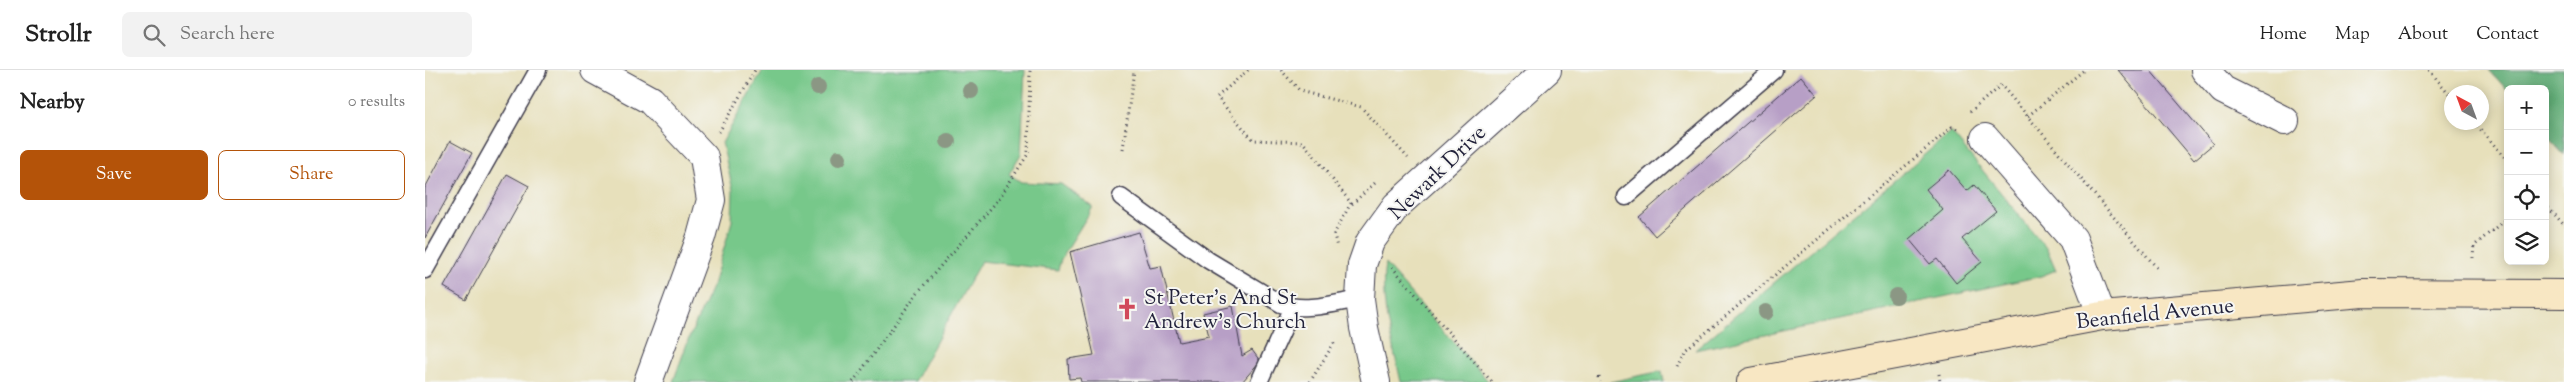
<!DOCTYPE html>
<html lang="en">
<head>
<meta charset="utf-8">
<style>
	body { margin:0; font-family:"Sorts Mill Goudy",serif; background:#f2f2f2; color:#222 }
	.controls { position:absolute; right:15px; top:15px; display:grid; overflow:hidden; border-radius:8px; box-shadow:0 2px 12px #0003 }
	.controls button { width:45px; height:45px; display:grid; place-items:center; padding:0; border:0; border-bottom:1px solid #e0e0e0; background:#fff; color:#222; font:25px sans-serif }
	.compass { position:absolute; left:2019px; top:15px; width:45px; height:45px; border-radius:50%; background:#fff; box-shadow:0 2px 12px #0003; rotate:319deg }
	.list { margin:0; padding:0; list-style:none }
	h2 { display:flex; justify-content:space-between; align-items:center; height:65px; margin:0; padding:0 20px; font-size:21px }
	h2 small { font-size:16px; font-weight:400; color:#767676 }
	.actions { display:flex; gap:10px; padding:15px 20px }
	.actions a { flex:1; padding:11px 0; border:1px solid #b45309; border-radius:8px; text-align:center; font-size:18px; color:#b45309 }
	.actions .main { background:#b45309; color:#fff }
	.icon { flex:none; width:28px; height:28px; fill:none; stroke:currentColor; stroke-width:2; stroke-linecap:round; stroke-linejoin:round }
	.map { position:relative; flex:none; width:2139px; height:312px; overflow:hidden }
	header { display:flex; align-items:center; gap:30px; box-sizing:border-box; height:70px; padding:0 25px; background:#fff; border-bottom:1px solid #e0e0e0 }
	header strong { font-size:24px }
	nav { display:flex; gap:28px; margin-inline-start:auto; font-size:18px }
	.search { width:350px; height:45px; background:#f2f2f2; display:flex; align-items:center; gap:12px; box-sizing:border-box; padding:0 18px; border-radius:8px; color:#767676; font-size:19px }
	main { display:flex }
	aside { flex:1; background:#fff }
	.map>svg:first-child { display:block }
</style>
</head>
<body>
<header>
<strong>Strollr</strong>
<div class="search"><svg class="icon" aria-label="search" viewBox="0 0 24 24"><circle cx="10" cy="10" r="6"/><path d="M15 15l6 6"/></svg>Search here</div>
<nav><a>Home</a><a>Map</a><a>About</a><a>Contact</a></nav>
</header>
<main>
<aside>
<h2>Nearby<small>0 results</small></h2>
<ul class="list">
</ul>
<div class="actions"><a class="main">Save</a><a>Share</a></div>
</aside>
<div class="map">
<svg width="2139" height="312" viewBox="0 0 2139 312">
	<rect width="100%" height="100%" fill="#f6f6f2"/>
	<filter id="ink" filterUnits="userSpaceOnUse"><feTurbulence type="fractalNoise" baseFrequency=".02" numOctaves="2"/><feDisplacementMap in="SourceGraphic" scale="10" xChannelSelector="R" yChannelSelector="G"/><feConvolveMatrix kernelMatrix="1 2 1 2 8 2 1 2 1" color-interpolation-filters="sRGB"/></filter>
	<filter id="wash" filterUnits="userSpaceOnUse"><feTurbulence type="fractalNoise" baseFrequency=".0096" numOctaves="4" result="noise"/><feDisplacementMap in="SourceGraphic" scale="20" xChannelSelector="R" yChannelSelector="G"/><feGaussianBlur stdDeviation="1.12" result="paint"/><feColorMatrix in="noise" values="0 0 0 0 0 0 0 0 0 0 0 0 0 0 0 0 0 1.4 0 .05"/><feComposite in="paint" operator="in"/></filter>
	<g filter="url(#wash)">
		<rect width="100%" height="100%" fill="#e7e0bb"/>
		<path fill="#77c88a" stroke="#4c7562" d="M338 0H600L596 84 584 104 596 112 636 114 668 137 636 189 633 200 556 191 489 312H248L264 268 288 215 307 151 308 120 297 73Z
			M1526 62 1622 179 1631 200 1616 206 1270 280Z
			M960 194 1064 312H976C968 274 954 233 960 194Z
			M1237 301 1239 312H1185Z"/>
		<path fill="#61ac76" stroke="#426758" d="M2064 0H2139V85L2120 64V19H2083V21Z"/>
		<g id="blocks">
			<path fill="#b79fc6" d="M1693 0H1725L1788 74 1769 90Z
				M1376 6 1392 25 1230 166 1214 147Z
				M25 71 47 83 0 168V118Z
				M1524 100 1542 121 1549 115 1571 141 1537 169 1557 192 1531 213 1512 189 1505 194 1484 169 1518 140 1501 119Z
				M82 104 104 116 41 230 19 217Z
				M714 162 725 198 736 196 754 272 784 266 778 243 808 236 817 286 827 280 835 291 817 312H656L655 308 644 309 643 289 669 285 645 182Z"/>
		</g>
	</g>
	<g filter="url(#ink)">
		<use href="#blocks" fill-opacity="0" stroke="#403e4e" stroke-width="1"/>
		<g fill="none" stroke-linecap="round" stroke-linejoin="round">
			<g stroke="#403e4e" stroke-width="19">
				<path id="lane" d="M696 127 783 190 856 234C882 242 910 233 935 229
					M1201 127 1349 0
					M0 200 113 0
					M834 312 868 237"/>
			</g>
			<g stroke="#403e4e" stroke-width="30">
				<path id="street" d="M170 0 225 30 279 87 286 130 276 167 223 312
					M1780 0 1798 20 1860 51
					M1560 68 1648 169 1677 246
					M951 312 939 258 935 229 937 195 945 172 971 136 1122 0"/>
			</g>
			<g stroke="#403e4e" stroke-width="30">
				<path id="secondary" d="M1326 312 1677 246 1938 223 2139 224"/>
			</g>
			<path stroke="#403e4e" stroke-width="3" stroke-dasharray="1 4" stroke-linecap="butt" d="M823 0 792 27 828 70 878 72 926 133 909 164 912 178
				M856 0 875 21 936 37 983 88
				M2004 0 2026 26
				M1545 42 1576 15 1732 198
				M1603 46 1659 0
				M2049 52 2083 91
				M294 62 330 0
				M698 79 709 0
				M927 134 950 113
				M2120 134 2139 155
				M2048 188 2049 176 2083 147
				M967 197 1067 312
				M1252 296 1259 281 1527 57 1533 59
				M1514 304 1515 312
				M1174 307 1175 312
				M428 312 493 222 573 130 603 84 605 0
				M885 312 911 270"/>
			<use href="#lane" stroke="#fff" stroke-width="16"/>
			<use href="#street" stroke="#fff" stroke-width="28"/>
			<use href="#secondary" stroke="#f8e7c3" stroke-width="28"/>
		</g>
		<g fill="#8b9784">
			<circle cx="393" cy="17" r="8"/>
			<circle cx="546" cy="21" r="8"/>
			<circle cx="523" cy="71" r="8"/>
			<circle cx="414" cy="88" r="8"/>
			<circle cx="1471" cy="226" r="8"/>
			<circle cx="1341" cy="242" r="8"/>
		</g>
	</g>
	<defs>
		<g id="church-bare" transform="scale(1.725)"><path d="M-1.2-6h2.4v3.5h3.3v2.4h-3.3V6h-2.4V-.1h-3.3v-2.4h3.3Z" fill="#d1495b" stroke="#f6f6f2" stroke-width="2.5" paint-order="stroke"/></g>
	</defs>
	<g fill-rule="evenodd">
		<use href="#church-bare" x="702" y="239"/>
	</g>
	<g text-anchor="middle" stroke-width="4" stroke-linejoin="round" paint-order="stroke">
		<g font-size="21" fill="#22223b" stroke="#f6f6f2">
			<text transform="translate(1012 102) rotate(-44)" y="7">Newark Drive</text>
			<text transform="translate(1730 243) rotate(-6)" y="7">Beanfield Avenue</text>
		</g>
		<g font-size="21" fill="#22223b" stroke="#f6f6f2" text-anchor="start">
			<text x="719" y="234">St Peter's And St<tspan x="719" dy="24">Andrew's Church</tspan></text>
		</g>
	</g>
</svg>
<div class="controls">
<button>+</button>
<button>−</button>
<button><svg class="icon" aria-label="locate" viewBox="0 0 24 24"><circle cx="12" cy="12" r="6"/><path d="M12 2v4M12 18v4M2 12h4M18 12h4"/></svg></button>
<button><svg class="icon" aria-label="layers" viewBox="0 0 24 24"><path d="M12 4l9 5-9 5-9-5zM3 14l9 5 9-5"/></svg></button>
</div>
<svg class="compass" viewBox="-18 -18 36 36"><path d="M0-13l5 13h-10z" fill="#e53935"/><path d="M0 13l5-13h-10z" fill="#767676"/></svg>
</div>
</main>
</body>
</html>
